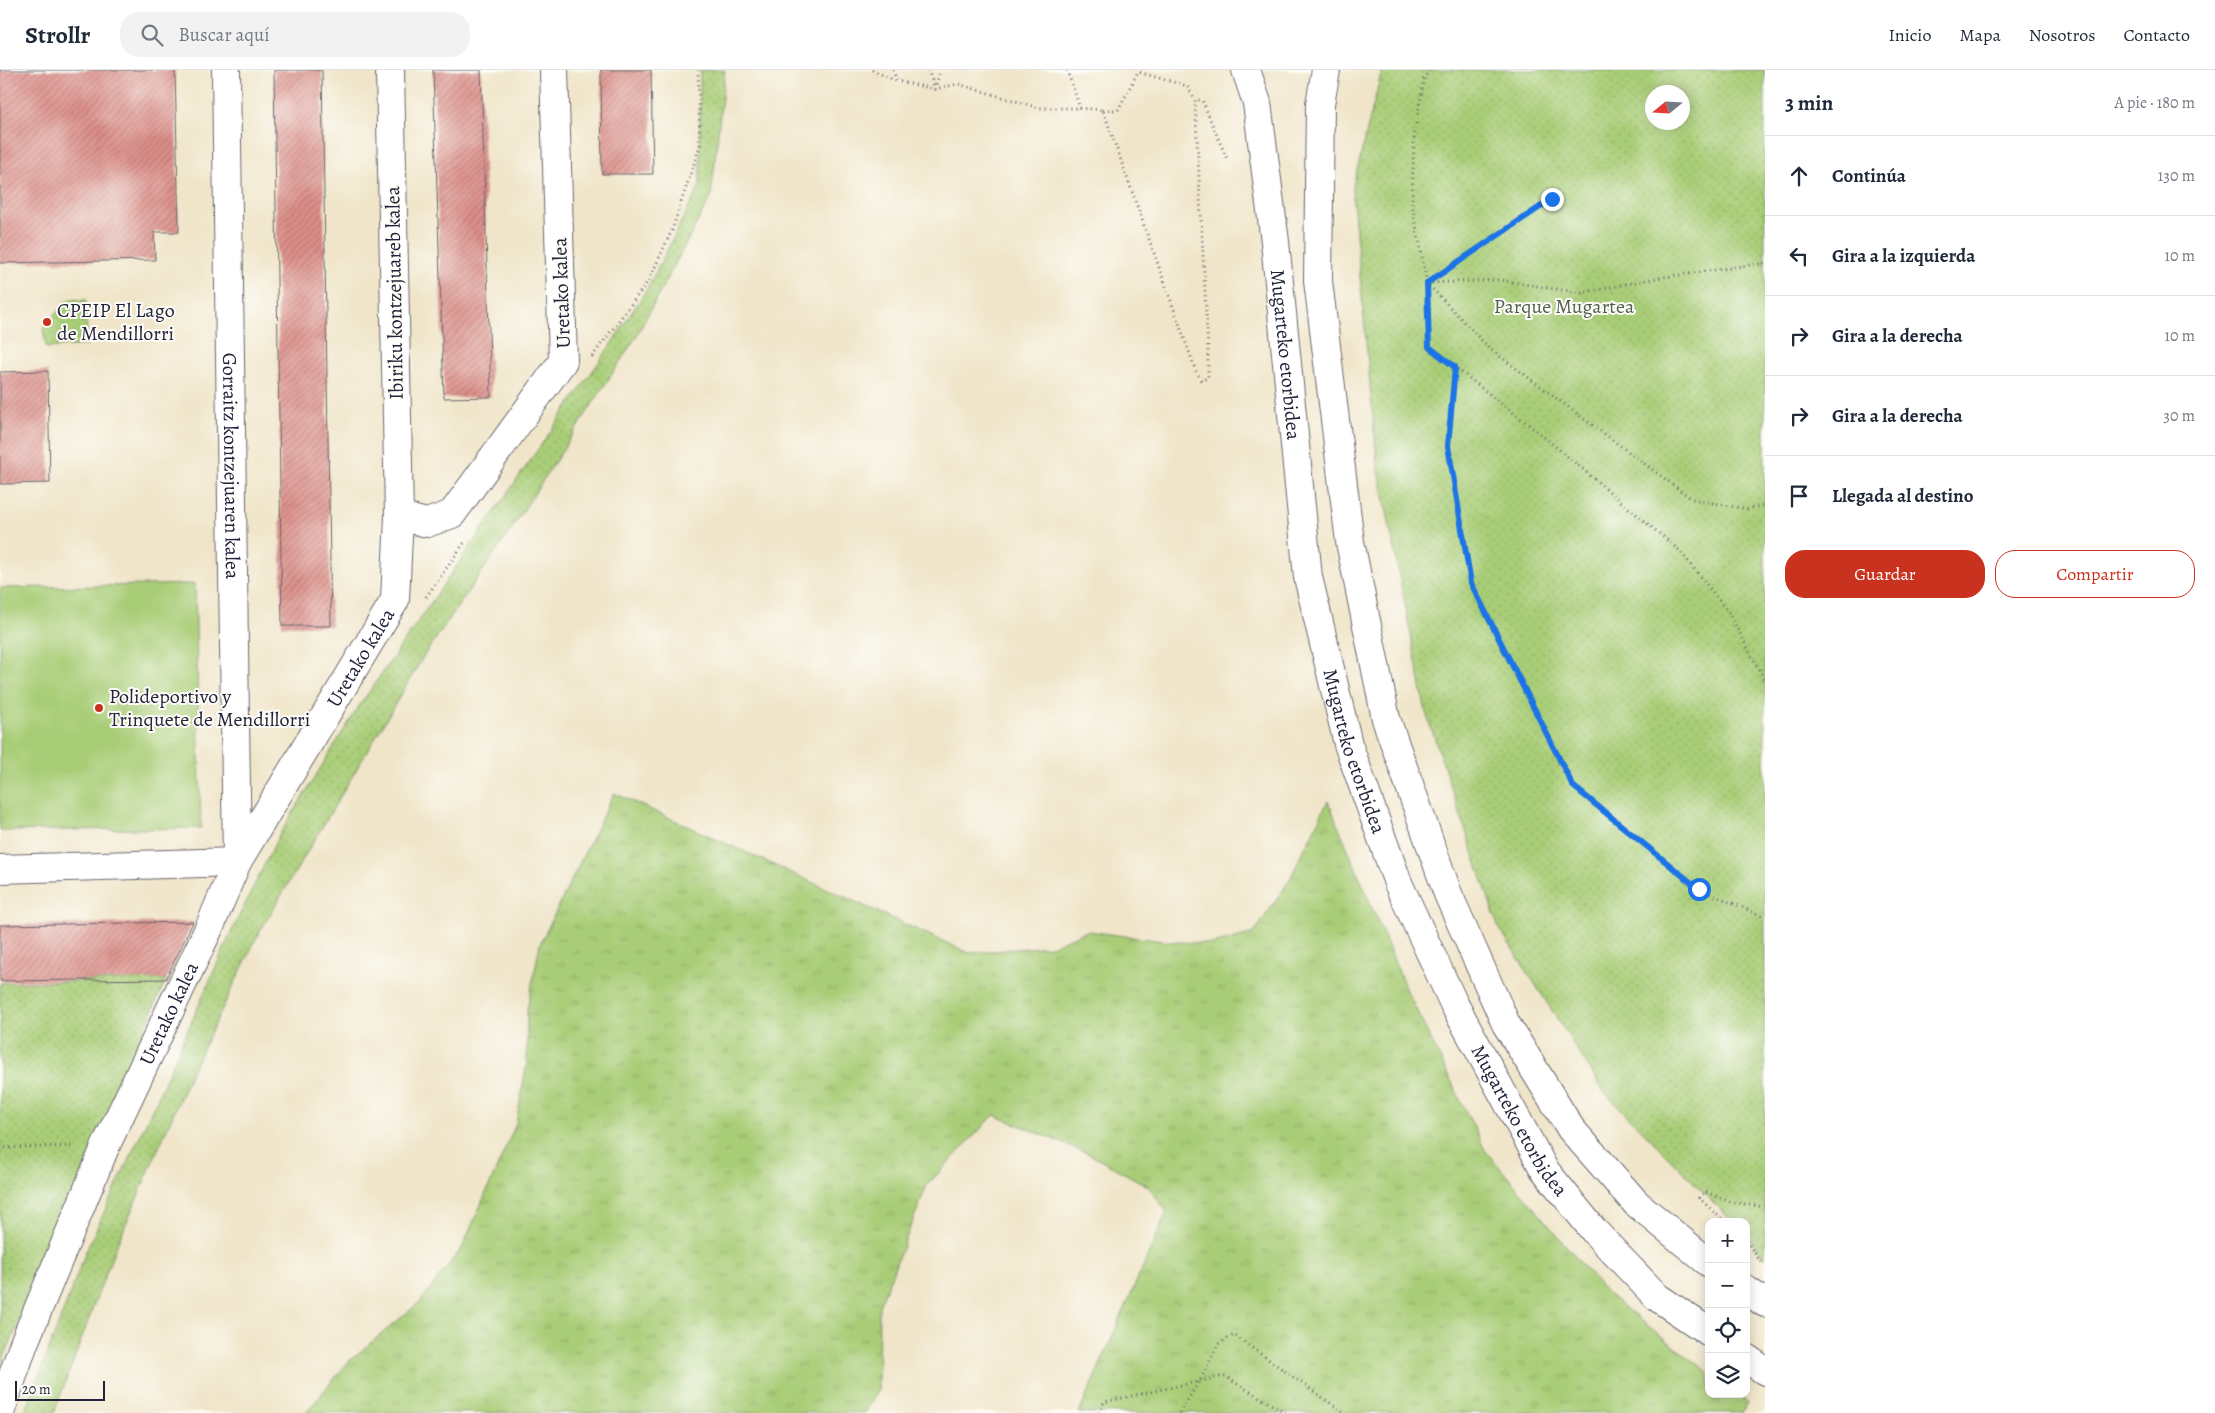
<!DOCTYPE html>
<html lang="es">
<head>
<meta charset="utf-8">
<style>
	body { margin:0; font-family:Alegreya,serif; background:#f2f2f3; color:#1f2937 }
	.controls { position:absolute; right:15px; bottom:15px; display:grid; overflow:hidden; border-radius:10px; box-shadow:0 2px 12px #0003 }
	.controls button { width:45px; height:45px; display:grid; place-items:center; padding:0; border:0; border-bottom:1px solid #e0e1e3; background:#fff; color:#1f2937; font:25px sans-serif }
	.compass { position:absolute; left:1645px; top:15px; width:45px; height:45px; border-radius:50%; background:#fff; box-shadow:0 2px 12px #0003; rotate:252deg }
	.scale { position:absolute; left:15px; bottom:12px; width:90px; box-sizing:border-box; padding-left:5px; border:2px solid #22223b; border-top:0; font-size:14px; line-height:18px; white-space:nowrap; color:#22223b; -webkit-text-stroke:4px #fdfcf7; paint-order:stroke }
	.stop { position:absolute; width:15px; height:15px; margin:-11px; border:4px solid #1a73e8; border-radius:50%; background:#fff }
	.stop.end { background:#1a73e8; border-color:#fff; box-shadow:0 1px 5px #0008 }
	.list { margin:0; padding:0; list-style:none }
	h2 { display:flex; justify-content:space-between; align-items:center; height:65px; margin:0; padding:0 20px; font-size:21px }
	h2 small { font-size:16px; font-weight:400; color:#747a83 }
	.list li { display:grid; grid-template-columns:32px 1fr auto; gap:15px; align-items:center; box-sizing:border-box; height:80px; padding:0 20px; border-top:1px solid #e0e1e3 }
	.list b { display:block; font-size:19px; white-space:nowrap }
	.list em { font-size:16px; font-style:normal; color:#747a83 }
	.actions { display:flex; gap:10px; padding:15px 20px }
	.actions a { flex:1; padding:11px 0; border:1px solid #c8321e; border-radius:20px; text-align:center; font-size:18px; color:#c8321e }
	.actions .main { background:#c8321e; color:#fff }
	.icon { flex:none; width:28px; height:28px; fill:none; stroke:currentColor; stroke-width:2; stroke-linecap:round; stroke-linejoin:round }
	.map { position:relative; flex:none; width:1765px; height:1343px; overflow:hidden }
	header { display:flex; align-items:center; gap:30px; box-sizing:border-box; height:70px; padding:0 25px; background:#fff; border-bottom:1px solid #e0e1e3 }
	header strong { font-size:24px }
	nav { display:flex; gap:28px; margin-inline-start:auto; font-size:18px }
	.search { width:350px; height:45px; background:#f2f2f3; display:flex; align-items:center; gap:12px; box-sizing:border-box; padding:0 18px; border-radius:20px; color:#747a83; font-size:19px }
	main { display:flex }
	aside { flex:1; background:#fff }
	.map>svg:first-child { display:block }
</style>
</head>
<body>
<header>
<strong>Strollr</strong>
<div class="search"><svg class="icon" aria-label="search" viewBox="0 0 24 24"><circle cx="10" cy="10" r="6"/><path d="M15 15l6 6"/></svg>Buscar aquí</div>
<nav><a>Inicio</a><a>Mapa</a><a>Nosotros</a><a>Contacto</a></nav>
</header>
<main>
<div class="map">
<svg width="1765" height="1343" viewBox="0 0 1765 1343">
	<defs>
		<pattern id="grass-tufts" width="24" height="20" patternUnits="userSpaceOnUse" patternTransform="scale(1.25)"><rect width="24" height="20" fill="#a9cd77"/><path d="M3 7l-1-3M5 7V3M7 7l1-3M15 17l-1-3M17 17v-4M19 17l1-3" fill="none" stroke="#91b068"/></pattern>
		<pattern id="park-dots" width="8" height="8" patternUnits="userSpaceOnUse" patternTransform="scale(1.25)"><rect width="8" height="8" fill="#a9cd77"/><path d="M2 2h.1M6 6h.1" fill="none" stroke="#91b068" stroke-width="1.8" stroke-linecap="round"/></pattern>
		<pattern id="building-hatch" width="6" height="6" patternUnits="userSpaceOnUse" patternTransform="scale(1.25)"><rect width="6" height="6" fill="#dd8f89"/><path d="M-1 1l2-2M0 6l6-6M5 7l2-2" fill="none" stroke="#b37471"/></pattern>
	</defs>
	<rect width="100%" height="100%" fill="#fdfcf7"/>
	<filter id="ink" filterUnits="userSpaceOnUse"><feTurbulence type="fractalNoise" baseFrequency=".02" numOctaves="2"/><feDisplacementMap in="SourceGraphic" scale="10" xChannelSelector="R" yChannelSelector="G"/><feConvolveMatrix kernelMatrix="1 2 1 2 8 2 1 2 1" color-interpolation-filters="sRGB"/></filter>
	<filter id="wash" filterUnits="userSpaceOnUse"><feTurbulence type="fractalNoise" baseFrequency=".0096" numOctaves="4" result="noise"/><feDisplacementMap in="SourceGraphic" scale="20" xChannelSelector="R" yChannelSelector="G"/><feGaussianBlur stdDeviation="1.12" result="paint"/><feColorMatrix in="noise" values="0 0 0 0 0 0 0 0 0 0 0 0 0 0 0 0 0 1.4 0 .05"/><feComposite in="paint" operator="in"/></filter>
	<g filter="url(#wash)">
		<rect width="100%" height="100%" fill="#f0e5c9"/>
		<path fill="url(#grass-tufts)" stroke="#667859" d="M614 723 969 883 1051 876 1087 861 1163 871 1213 874 1254 863 1289 811 1328 731 1406 919 1485 1080 1607 1224 1709 1303V1324H1736L1747 1332 1742 1343H1079L1167 1142 1148 1116 1087 1083 994 1045 927 1115 879 1237 878 1320 865 1343H306L349 1291 420 1232 462 1178 516 1054 527 992V940L540 874Z"/>
		<path fill="url(#park-dots)" stroke="#667859" fill-rule="evenodd" d="M700 0H725L711 127 636 267 512 458 425 584 259 863 190 1005 113 1184 54 1343H25L86 1181 158 1027 230 865 278 767 357 639 608 279 650 214 700 115Z
			M1382 0H1765V1189L1746 1165V1152H1733L1604 1022 1498 856 1426 643 1377 391 1352 120ZM1682 22V52H1652V22Z
			M69 229 86 230 87 275 46 278 43 258Z
			M166 909 0 1297V913Z"/>
		<path fill="#a9cd77" stroke="#667859" d="M195 514 201 758 0 761V518Z"/>
		<g id="blocks">
			<path fill="url(#building-hatch)" d="M0 0H175L179 162H154L155 190 0 193Z
				M274 0H322L331 556H282Z
				M433 0H481L491 327 444 328Z
				M601 0H651L653 104H602Z
				M48 301 50 413 0 414V302Z
				M193 852 166 909 0 911V855Z"/>
		</g>
	</g>
	<g filter="url(#ink)">
		<use href="#blocks" fill-opacity="0" stroke="#6a666d" stroke-width="1"/>
		<g fill="none" stroke-linecap="round" stroke-linejoin="round">
			<g stroke="#6a666d" stroke-width="30">
				<g id="street">
					<path id="s1" d="M226 0 237 792"/>
					<path d="M399 446 427 453 452 444 563 291 554 0"/>
					<path d="M0 799 237 792"/>
					<path id="s2" d="M0 1343 24 1273 106 1075 210 856 237 792 395 530 399 446 390 0"/>
				</g>
			</g>
			<g stroke="#6a666d" stroke-width="30">
				<g id="secondary">
					<path id="s3" d="M1246 0 1257 33 1275 172 1308 507 1348 674 1398 813 1454 934 1544 1099 1595 1162 1657 1227 1709 1262"/>
					<path d="M1326 0 1320 34 1318 211 1350 472 1386 649 1448 824 1506 954 1571 1059 1636 1133 1709 1193"/>
					<path d="M1746 1220 1765 1233"/>
					<path d="M1746 1288 1765 1301"/>
				</g>
			</g>
			<path stroke="#6a666d" stroke-width="3" stroke-dasharray="1 4" stroke-linecap="butt" d="M872 0 896 11
				M893 0 897 11 935 19 958 14 1039 38H1080
				M928 0 935 19 940 0
				M1067 0 1080 38 1103 40 1196 301 1202 311 1208 307V280L1195 30H1202L1227 89
				M1429 0 1424 9 1414 65 1412 134 1427 213 1490 279 1692 429 1747 439 1765 435
				M1103 40H1118L1138 2 1187 16 1195 29
				M1427 213 1429 277 1543 366 1680 481 1729 543 1765 611
				M1427 213 1499 210 1581 223 1657 208 1765 193
				M1427 213 1552 129
				M592 287 649 210 672 160 700 75 698 0
				M1455 297 1448 376 1471 513 1573 716 1699 819 1765 847
				M426 527 464 473
				M0 1078 74 1076
				M1725 1152 1699 1128 1705 1122 1731 1132 1765 1137
				M1746 1171 1763 1195
				M1099 1343 1104 1332 1224 1306 1286 1343
				M1179 1343 1200 1311 1218 1274 1234 1265 1344 1343"/>
			<use href="#street" stroke="#fff" stroke-width="28"/>
			<use href="#secondary" stroke="#fff" stroke-width="28"/>
		</g>
	</g>
	<g fill="none" stroke-linecap="round" stroke-linejoin="round" filter="url(#ink)">
		<path stroke="#1a73e8" stroke-width="6" d="M1552 129 1427 213 1429 277 1455 297 1448 376 1471 513 1573 716 1699 819"/>
	</g>
	<g fill="#c8321e" stroke="#fdfcf7" stroke-width="2">
		<circle cx="47" cy="252" r="5"/>
		<circle cx="99" cy="638" r="5"/>
	</g>
	<g text-anchor="middle" stroke-width="4" stroke-linejoin="round" paint-order="stroke">
		<g font-size="20" fill="#22223b" stroke="#fdfcf7">
			<text transform="translate(394 223) rotate(-91)" y="7">Ibiriku kontzejuareb kalea</text>
			<text transform="translate(561 223) rotate(-92)" y="7">Uretako kalea</text>
			<text dy="7" stroke="none"><textPath href="#s3" startOffset="288">Mugarteko etorbidea</textPath></text>
			<text dy="7" stroke="none"><textPath href="#s1" startOffset="396">Gorraitz kontzejuaren kalea</textPath></text>
			<text dy="7" stroke="none"><textPath href="#s2" startOffset="839">Uretako kalea</textPath></text>
			<text dy="7" stroke="none"><textPath href="#s3" startOffset="692">Mugarteko etorbidea</textPath></text>
			<text dy="7" stroke="none"><textPath href="#s2" startOffset="434">Uretako kalea</textPath></text>
			<text dy="7" stroke="none"><textPath href="#s3" startOffset="1098">Mugarteko etorbidea</textPath></text>
		</g>
		<g font-size="20" fill="#515e50" stroke="#fdfcf7">
			<text x="1564" y="243">Parque Mugartea</text>
		</g>
		<g font-size="20" fill="#22223b" stroke="#fdfcf7" text-anchor="start">
			<text x="57" y="247">CPEIP El Lago<tspan x="57" dy="23">de Mendillorri</tspan></text>
			<text x="109" y="633">Polideportivo y<tspan x="109" dy="23">Trinquete de Mendillorri</tspan></text>
		</g>
	</g>
</svg>
<div class="controls">
<button>+</button>
<button>−</button>
<button><svg class="icon" aria-label="locate" viewBox="0 0 24 24"><circle cx="12" cy="12" r="6"/><path d="M12 2v4M12 18v4M2 12h4M18 12h4"/></svg></button>
<button><svg class="icon" aria-label="layers" viewBox="0 0 24 24"><path d="M12 4l9 5-9 5-9-5zM3 14l9 5 9-5"/></svg></button>
</div>
<svg class="compass" viewBox="-18 -18 36 36"><path d="M0-13l5 13h-10z" fill="#e53935"/><path d="M0 13l5-13h-10z" fill="#747a83"/></svg>
<div class="scale">20 m</div>
<div class="stop" style="left:1699px;top:819px"></div>
<div class="stop end" style="left:1552px;top:129px"></div>
</div>
<aside>
<h2>3 min<small>A pie · 180 m</small></h2>
<ul class="list">
<li><svg class="icon" aria-label="ahead" viewBox="0 0 24 24"><path d="M12 20V5M6 11l6-6 6 6"/></svg><div><b>Continúa</b></div><em>130 m</em></li>
<li><svg class="icon" aria-label="left" viewBox="0 0 24 24"><path d="M17 20v-9H6M10 6l-5 5 5 5"/></svg><div><b>Gira a la izquierda</b></div><em>10 m</em></li>
<li><svg class="icon" aria-label="right" viewBox="0 0 24 24"><path d="M7 20v-9h11M14 6l5 5-5 5"/></svg><div><b>Gira a la derecha</b></div><em>10 m</em></li>
<li><svg class="icon" aria-label="right" viewBox="0 0 24 24"><path d="M7 20v-9h11M14 6l5 5-5 5"/></svg><div><b>Gira a la derecha</b></div><em>30 m</em></li>
<li><svg class="icon" aria-label="arrive" viewBox="0 0 24 24"><path d="M6 21V4h12l-3 4 3 4H6"/></svg><div><b>Llegada al destino</b></div></li>
</ul>
<div class="actions"><a class="main">Guardar</a><a>Compartir</a></div>
</aside>
</main>
</body>
</html>
